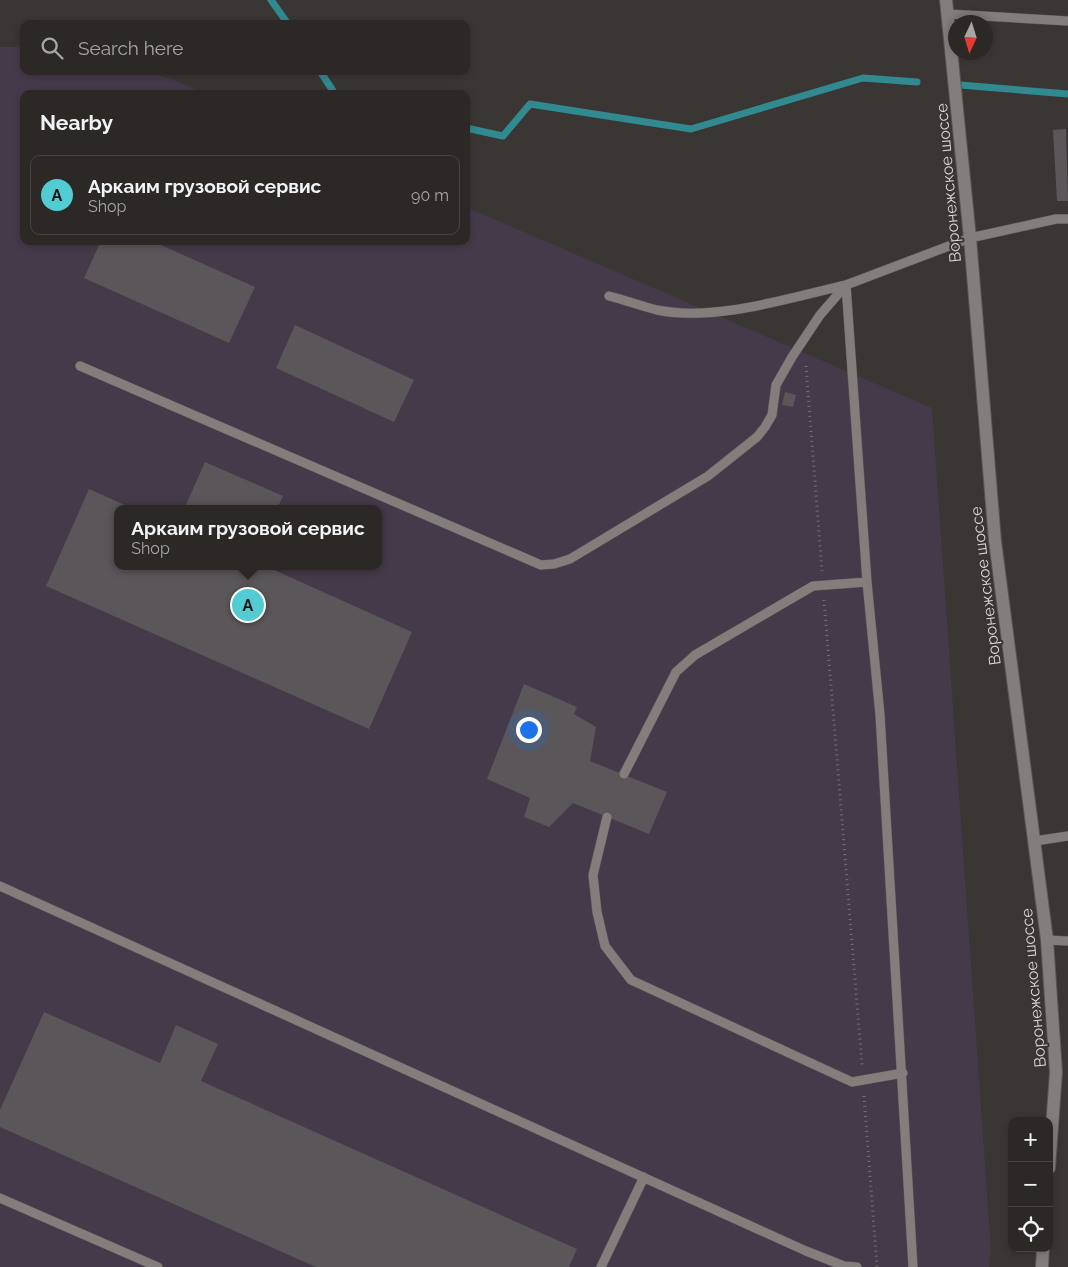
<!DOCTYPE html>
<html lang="en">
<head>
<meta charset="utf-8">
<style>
	body { margin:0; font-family:Raleway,sans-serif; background:#34302e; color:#f1f3f6 }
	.controls { position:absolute; right:15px; bottom:15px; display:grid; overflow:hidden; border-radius:10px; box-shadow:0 2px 8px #0003 }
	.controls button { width:45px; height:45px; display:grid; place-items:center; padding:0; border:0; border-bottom:1px solid #484443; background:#2c2826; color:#f1f3f6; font:25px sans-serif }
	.compass { position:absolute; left:948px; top:15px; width:45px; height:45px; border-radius:50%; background:#2c2826; box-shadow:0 2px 8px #0003; rotate:184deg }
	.you { position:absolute; left:528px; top:729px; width:18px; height:18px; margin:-12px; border:4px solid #fff; border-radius:50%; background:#1a73e8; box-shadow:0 0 0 8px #1a73e833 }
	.badge { display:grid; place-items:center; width:32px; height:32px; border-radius:50%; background:#51ccd3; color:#111; font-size:16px; font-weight:700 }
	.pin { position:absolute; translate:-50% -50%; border:2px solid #fff; box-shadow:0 1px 5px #0006 }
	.popup { position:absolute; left:114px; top:505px; width:268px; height:65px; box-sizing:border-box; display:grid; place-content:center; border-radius:10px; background:#2c2826; filter:drop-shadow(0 1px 4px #0005); font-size:16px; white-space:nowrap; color:#a6a6a7 }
	.popup b { font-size:19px; color:#f1f3f6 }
	.popup::after { content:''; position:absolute; left:50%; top:100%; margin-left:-10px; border:10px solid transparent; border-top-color:#2c2826 }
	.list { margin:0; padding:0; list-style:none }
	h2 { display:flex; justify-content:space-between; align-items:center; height:65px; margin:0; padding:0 20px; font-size:21px }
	h2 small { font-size:16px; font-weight:400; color:#a6a6a7 }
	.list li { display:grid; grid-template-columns:32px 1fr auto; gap:15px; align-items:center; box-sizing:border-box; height:80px; margin:0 10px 10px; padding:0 10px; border:1px solid #484443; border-radius:10px }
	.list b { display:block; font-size:19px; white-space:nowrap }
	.list p { margin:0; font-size:16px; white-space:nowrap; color:#a6a6a7 }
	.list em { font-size:16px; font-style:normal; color:#a6a6a7 }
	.icon { flex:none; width:28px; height:28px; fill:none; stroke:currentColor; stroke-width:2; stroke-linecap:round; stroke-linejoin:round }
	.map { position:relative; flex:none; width:1068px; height:1267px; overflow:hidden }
	.search { position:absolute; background:#2c2826; box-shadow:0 2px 8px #0003; left:20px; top:20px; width:450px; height:55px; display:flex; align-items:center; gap:12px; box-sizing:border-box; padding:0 18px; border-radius:10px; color:#a6a6a7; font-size:19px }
	.panel { position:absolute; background:#2c2826; box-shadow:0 2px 8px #0003; left:20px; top:90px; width:450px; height:155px; border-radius:10px }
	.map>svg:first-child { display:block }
</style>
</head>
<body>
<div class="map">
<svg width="1068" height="1267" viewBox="0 0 1068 1267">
	<rect width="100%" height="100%" fill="#3a3633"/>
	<path fill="#453a49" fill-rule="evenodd" d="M0 47H24V71H144L174 80 205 94H24V241H466V207L932 408 991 1250 989 1267H0ZM118 509H378V566H118Z"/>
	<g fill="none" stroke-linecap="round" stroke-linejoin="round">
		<path stroke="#308a8f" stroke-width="7" d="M271 0 288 24
			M320 71 335 94
			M960 85 1068 94
			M466 128 503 136 530 104 691 129 863 78 917 82"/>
	</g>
	<path fill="#5a5659" d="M1066 129 1068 201H1057L1053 130Z
		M101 241H152L255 287 229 343 84 278Z
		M295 325 414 380 394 422 276 368Z
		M785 392 796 395 793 407 782 405Z
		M205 462 283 496 277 509H184Z
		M89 489 134 509H118V566H273L272 569 412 632 369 729 46 586Z
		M524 684 577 707 574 714 596 727 590 761 667 792 649 834 573 803 549 827 524 817 530 798 487 779Z
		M44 1012 160 1063 176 1025 218 1044 201 1081 577 1249 569 1267H316L0 1127V1110Z"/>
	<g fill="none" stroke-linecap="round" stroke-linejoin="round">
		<g stroke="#585553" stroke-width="10">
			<path id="lane" d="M948 14 1068 21
				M80 366 541 565 554 564 570 559 708 476 757 437 765 427 772 415 776 385 792 357 820 315 846 285C789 298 714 322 657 310 641 306 625 300 609 296
				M624 774 676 672 695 655 813 586 867 582
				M607 817 593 875 597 912 605 946 631 980 852 1082 903 1073
				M1035 841 1068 836
				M0 886 806 1251 844 1266 857 1267
				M1047 940 1068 941
				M0 1198 158 1267
				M601 1267 644 1177
				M913 1267 880 715 867 582 846 285 970 238 1056 219H1068"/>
		</g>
		<g stroke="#585553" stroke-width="14">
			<path id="secondary" d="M946 0 970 238 995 541 1047 940 1056 1072 1049 1168
				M1042 1267 1043 1248"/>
		</g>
		<path stroke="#767370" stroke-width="3" stroke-dasharray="1 4" stroke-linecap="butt" d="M806 366 822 571
			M824 600 862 1065
			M864 1096 877 1267"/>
		<use href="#lane" stroke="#837e7b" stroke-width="9"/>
		<use href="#secondary" stroke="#837e7b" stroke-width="12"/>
	</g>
	<g text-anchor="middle" stroke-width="4" stroke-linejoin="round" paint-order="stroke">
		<g font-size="16" fill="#dad7d6" stroke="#3a3633">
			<text transform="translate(948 183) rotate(-95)" y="6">Воронежское шоссе</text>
			<text transform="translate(985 586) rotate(-97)" y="6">Воронежское шоссе</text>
			<text transform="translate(1033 988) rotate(-95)" y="6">Воронежское шоссе</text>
		</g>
	</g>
</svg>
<div class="controls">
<button>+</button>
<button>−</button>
<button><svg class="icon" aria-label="locate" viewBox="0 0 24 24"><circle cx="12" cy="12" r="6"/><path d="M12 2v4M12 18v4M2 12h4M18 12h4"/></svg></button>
</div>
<svg class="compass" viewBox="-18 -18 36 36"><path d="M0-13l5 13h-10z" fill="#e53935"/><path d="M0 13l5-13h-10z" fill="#a6a6a7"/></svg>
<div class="you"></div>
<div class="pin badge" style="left:248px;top:605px">A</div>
<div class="popup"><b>Аркаим грузовой сервис</b>Shop</div>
<div class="search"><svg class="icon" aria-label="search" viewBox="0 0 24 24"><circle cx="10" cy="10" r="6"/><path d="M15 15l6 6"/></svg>Search here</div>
<section class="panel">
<h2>Nearby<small></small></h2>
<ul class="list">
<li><span class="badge">A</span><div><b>Аркаим грузовой сервис</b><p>Shop</p></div><em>90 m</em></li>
</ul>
</section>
</div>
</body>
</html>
